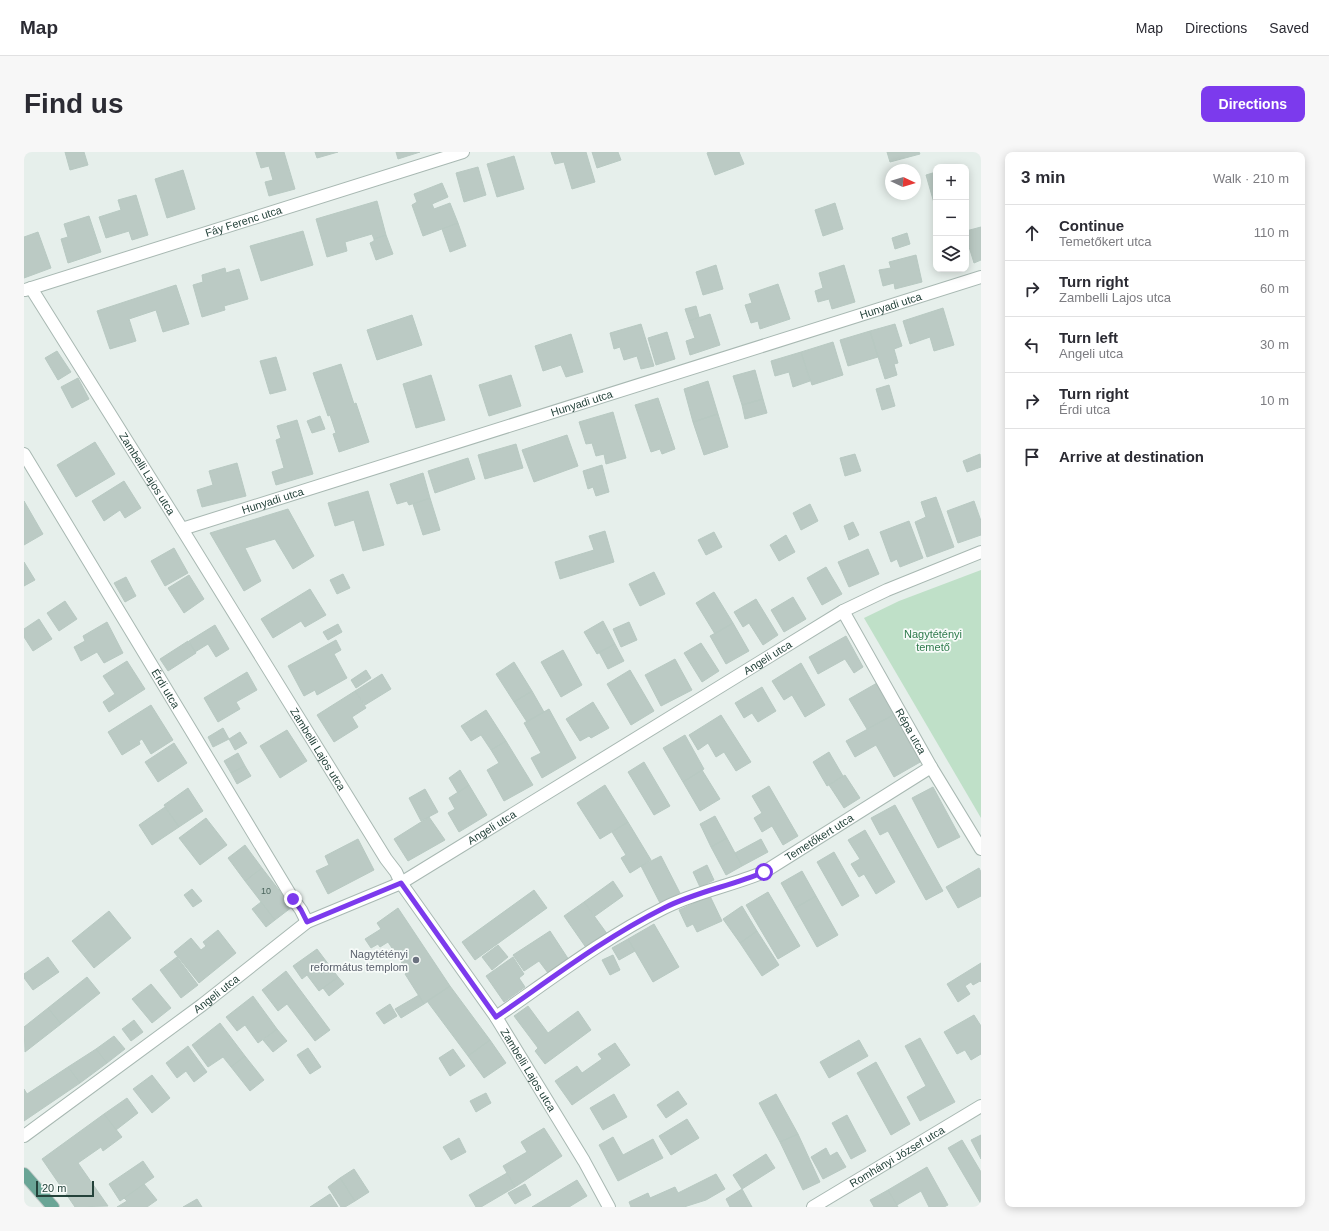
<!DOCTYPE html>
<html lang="en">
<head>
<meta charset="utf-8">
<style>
	body { margin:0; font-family:Arial,sans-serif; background:#f7f7f7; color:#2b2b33 }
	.controls { position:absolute; right:12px; top:12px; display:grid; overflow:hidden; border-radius:8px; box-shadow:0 2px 10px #0003 }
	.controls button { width:36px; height:36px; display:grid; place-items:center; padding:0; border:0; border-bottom:1px solid #e1e1e2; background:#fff; color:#2b2b33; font:20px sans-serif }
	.compass { position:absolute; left:861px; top:12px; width:36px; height:36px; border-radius:50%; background:#fff; box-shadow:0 2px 10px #0003; rotate:94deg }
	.scale { position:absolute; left:12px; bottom:10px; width:58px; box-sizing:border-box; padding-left:4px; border:2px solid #24423a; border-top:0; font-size:11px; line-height:14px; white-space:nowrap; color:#24423a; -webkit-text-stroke:3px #f7fbf9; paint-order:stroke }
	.stop { position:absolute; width:12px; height:12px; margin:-9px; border:3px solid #7c3aed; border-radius:50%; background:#fff }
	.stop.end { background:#7c3aed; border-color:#fff; box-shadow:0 1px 4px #0008 }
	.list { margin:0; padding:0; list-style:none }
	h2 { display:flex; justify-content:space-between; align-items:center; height:52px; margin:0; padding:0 16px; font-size:17px }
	h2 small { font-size:13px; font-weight:400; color:#7c7c81 }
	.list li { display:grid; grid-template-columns:26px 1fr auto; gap:12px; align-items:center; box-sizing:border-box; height:56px; padding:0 16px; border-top:1px solid #e1e1e2 }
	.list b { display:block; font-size:15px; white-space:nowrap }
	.list p { margin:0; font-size:13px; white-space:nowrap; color:#7c7c81 }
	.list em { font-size:13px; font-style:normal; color:#7c7c81 }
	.icon { flex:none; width:22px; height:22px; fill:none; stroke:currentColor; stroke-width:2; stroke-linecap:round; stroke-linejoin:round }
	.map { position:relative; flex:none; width:957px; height:1055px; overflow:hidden; border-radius:8px }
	header { display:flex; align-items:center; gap:24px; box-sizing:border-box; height:56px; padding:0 20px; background:#fff; border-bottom:1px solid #e1e1e2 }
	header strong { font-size:19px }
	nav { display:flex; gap:22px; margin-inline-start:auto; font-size:14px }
	.intro { display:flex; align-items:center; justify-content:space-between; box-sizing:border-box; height:96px; padding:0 24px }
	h1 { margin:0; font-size:28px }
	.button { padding:10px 18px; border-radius:8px; background:#7c3aed; color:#fff; font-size:14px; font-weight:700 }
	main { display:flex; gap:24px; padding:0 24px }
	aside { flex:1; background:#fff; border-radius:8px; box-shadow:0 2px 10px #0003 }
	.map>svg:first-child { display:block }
</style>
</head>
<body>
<header>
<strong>Map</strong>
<nav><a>Map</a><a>Directions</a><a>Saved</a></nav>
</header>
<div class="intro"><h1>Find us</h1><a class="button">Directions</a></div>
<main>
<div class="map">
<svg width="957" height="1055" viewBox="0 0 957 1055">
	<rect width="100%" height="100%" fill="#e6efeb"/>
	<path fill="#bfe0c8" d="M957 418V666L840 466 875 449Z"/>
	<path fill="#bbcac4" stroke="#b8c9c2" d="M41 0H60L64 13 46 18Z
		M232 0H260L271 37 245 44 241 30 249 28 245 14 237 16Z
		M291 0H314L293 6Z
		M372 0H396L374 7Z
		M527 0H562L571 30 548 37 540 10 531 12Z
		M568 0H594L597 8 573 16Z
		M685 0H715L720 12 691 23 683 1Z
		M863 0H895L896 2 866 10Z
		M490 4 500 37 473 45 463 12Z
		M454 15 462 43 440 50 432 21Z
		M159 18 171 57 143 66 131 27Z
		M912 20V50L910 51 902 23Z
		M418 31 424 45 408 52 410 57 426 51 434 71 399 84 388 53 393 50 390 42Z
		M112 43 124 83 108 88 105 79 82 86 75 65 97 58 94 48Z
		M353 49 362 83 350 87 348 82 321 90 323 99 303 105 292 67Z
		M811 51 819 77 799 84 791 58Z
		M65 64 77 100 44 111 37 87 44 85 40 72Z
		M434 71 442 94 426 100 418 77Z
		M957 75V108L950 111 942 85V79Z
		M279 79 289 113 237 129 226 94Z
		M14 80 27 116 0 126V85Z
		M883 81 886 92 871 97 868 86Z
		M362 83 369 102 352 108 346 91 350 89V87Z
		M892 103 898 130 871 137 870 131 859 134 855 118 867 116 865 110Z
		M692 113 699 137 679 143 672 120Z
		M820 113 831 150 808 157 805 147 794 150 791 139 799 136 795 121Z
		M201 116 202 121 215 117 224 147 200 154 201 158 178 165 169 133 179 130 178 123Z
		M754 132 766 167 736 177 734 169 727 171 721 153 728 151 725 142Z
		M152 133 165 172 139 180 132 158 105 167 112 189 86 197 73 159Z
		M672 154 675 165 665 169 661 157Z
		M919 156 930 193 910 199 906 185 886 192 879 169Z
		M686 162 696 193 666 203 662 189 671 186 665 169Z
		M388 163 398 193 353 208 343 178Z
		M617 172 630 214 617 217 613 204 600 208 596 195 590 197 586 181Z
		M871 172 878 194 870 197 874 211 870 212 873 223 861 227 846 179Z
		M846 179 854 205 824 214 816 188Z
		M643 180 651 207 632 213 624 186Z
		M547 182 559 220 542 225 537 213 519 219 511 194Z
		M809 190 819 223 788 233 777 200Z
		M33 199 47 220 34 228 21 206Z
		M777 200 786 229 769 235 765 220 751 224 747 209Z
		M252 205 262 238 246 242 236 209Z
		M317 212 330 252 332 251 345 290 315 300 309 282 312 281 306 263 304 264 289 221Z
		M731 218 739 247 718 253 709 224Z
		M407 223 421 268 392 276 379 232Z
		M487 223 497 254 465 264 455 233Z
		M54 226 65 247 48 256 37 235Z
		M684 229 694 262 669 270 660 237Z
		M865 233 871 254 858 258 852 237Z
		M634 246 651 297 638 302 636 297 627 300 611 253Z
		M739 247 743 261 721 267 718 253Z
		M589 260 602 306 582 312 580 302 572 304 568 291 562 292 555 270Z
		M694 262 704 295 680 303 669 270Z
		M296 264 301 277 288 281 283 269Z
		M273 268 289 322 252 333 248 320 260 316 252 288 257 286 253 274Z
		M543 283 554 314 510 330 498 298Z
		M71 290 91 322 52 345 33 313Z
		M492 292 499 316 461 327 454 303Z
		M831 302 837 319 821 324 816 306Z
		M956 302 957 315 943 320 939 309Z
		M444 306 451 327 411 341 404 319Z
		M213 311 222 344 178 355 173 338 189 333 185 319Z
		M578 313 585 340 572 344 569 335 564 337 559 319Z
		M399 321 406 346 385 353 383 349 373 352 366 332Z
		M100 329 117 356 101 366 96 358 80 369 68 349Z
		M344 339 360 393 339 399 330 368 311 374 304 351Z
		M912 345 930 395 903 405 891 370 902 365 897 350Z
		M406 346 416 378 399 383 389 352Z
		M0 349 19 382 0 393Z
		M950 349 957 369V383L934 391 923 359Z
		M786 352 794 369 777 378 769 361Z
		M264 357 290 404 269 417 251 387 221 396 237 429 220 439 186 381Z
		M885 369 899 406 876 415 873 407 867 410 856 380Z
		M829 370 835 383 825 388 820 374Z
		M581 379 590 410 536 427 531 410 570 398 565 384Z
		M690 380 698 395 682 403 674 388Z
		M762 383 771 400 755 409 746 393Z
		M150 396 164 421 141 434 127 409Z
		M844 397 855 422 825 435 814 410Z
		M0 410 11 428 0 434Z
		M802 415 818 442 798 453 783 426Z
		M630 420 641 442 616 454 605 432Z
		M319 422 326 436 313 442 306 428Z
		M165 423 180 447 160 461 144 436Z
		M102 425 112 444 101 450 90 431Z
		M286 437 302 463 281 475 277 469 249 486 237 467Z
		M690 440 709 471 691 482 672 451Z
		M769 445 782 467 760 480 747 458Z
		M732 447 754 483 739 493 725 471 719 475 710 460Z
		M41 449 53 467 35 479 23 461Z
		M15 467 28 487 9 499 0 485V477Z
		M579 469 591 492 573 502 560 480Z
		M83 470 99 501 80 511 73 500 57 509 50 495 61 489 59 484Z
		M605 470 613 488 597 495 589 477Z
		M709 471 725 499 702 512 686 484Z
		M314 472 318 480 304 488 299 480Z
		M191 473 205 497 192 505 184 492 171 500 165 489Z
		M822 484 839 515 830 521 821 507 794 522 785 505Z
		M312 488 317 498 310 502 323 526 293 543 291 538 280 544 264 514Z
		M164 489 172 501 144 519 136 507Z
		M677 491 695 519 678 530 660 501Z
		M591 492 600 509 584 517 575 500Z
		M539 498 558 533 537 545 517 510Z
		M651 507 668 538 637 554 621 523Z
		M103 509 121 537 85 560 79 550 91 542 79 524Z
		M490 510 508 539 490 550 472 522Z
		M777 511 801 553 781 565 768 543 760 548 748 529Z
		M342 518 347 526 332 536 327 528Z
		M606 518 630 559 607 573 583 532Z
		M223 520 233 538 212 550 216 557 194 570 180 546Z
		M358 522 367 537 341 553 331 539Z
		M853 531 871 562 843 577 825 547Z
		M738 535 752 559 734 570 728 561 720 566 711 551Z
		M331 539 342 556 328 565 334 575 310 590 293 563Z
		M508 539 520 560 503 570 490 550Z
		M569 550 585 576 567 586 565 584 556 589 542 567Z
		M127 553 149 588 127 602 118 587 115 589 116 592 98 603 84 580Z
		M525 557 552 606 518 626 507 606 517 601 500 571Z
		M462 558 482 589 467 598 457 583 447 589 437 574Z
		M871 562 898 609 870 625 852 593 831 605 822 589Z
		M697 563 727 610 712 619 700 600 692 605 684 591 674 598 665 583Z
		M199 576 205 587 189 595 184 585Z
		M263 578 283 609 256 626 236 594Z
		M216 580 223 591 211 598 205 587Z
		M661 583 680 617 659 630 639 596Z
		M482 589 509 633 480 649 463 618 475 611 467 598Z
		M150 591 163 611 134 630 121 610Z
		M805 600 819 624 803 634 789 610Z
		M214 601 221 614 207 621 200 609Z
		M620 610 646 654 630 663 604 620Z
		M221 614 227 624 213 632 207 621Z
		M436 618 445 633 434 641 425 626Z
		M678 618 696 647 676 659 659 630Z
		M821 623 836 646 820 656 805 633Z
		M445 633 463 663 435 680 424 661 431 657 425 646Z
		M581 633 604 670 576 687 553 651Z
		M745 634 774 684 759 693 748 674 738 680 730 666 738 661 728 644Z
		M909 635 936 685 914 696 888 646Z
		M164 636 179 659 155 675 140 653Z
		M401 637 414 660 397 669 385 646Z
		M871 653 919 739 902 748 864 679 856 683 847 666Z
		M141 655 155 675 128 693 115 673Z
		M691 664 703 686 687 695 676 672Z
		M405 665 421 688 384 709 370 687Z
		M182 666 203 693 176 713 155 686Z
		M604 670 627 708 606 721 597 706 602 703 588 680Z
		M841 678 871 730 852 742 840 722 835 725 827 712 836 707 824 688Z
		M703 686 718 714 702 723 687 695Z
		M334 687 350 718 304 742 292 719 305 713 301 704Z
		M737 687 744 700 718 714 711 701Z
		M221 693 238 716 221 729 204 706Z
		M810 700 835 744 818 754 793 710Z
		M637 704 656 741 636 751 617 714Z
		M683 713 690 728 676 735 669 720Z
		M238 716 268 755 251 768 221 729Z
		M955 716 957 720V744L934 756 922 735Z
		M778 719 792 744 771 756 757 731Z
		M589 729 599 744 571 764 560 750Z
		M168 737 178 749 169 755 160 743Z
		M510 738 523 756 451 808 438 790Z
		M744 740 776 794 754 807 722 753Z
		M686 744 698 769 673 780 669 772 663 775 655 758Z
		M792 744 814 783 793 795 771 756Z
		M237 750 251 768 242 775 228 757Z
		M560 750 584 783 563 797 540 764Z
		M718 754 733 779 716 791 699 767Z
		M374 756 426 834 400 852 381 822 384 820 364 790 356 795 354 792 347 796 341 787 357 777 353 771Z
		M85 759 107 786 70 816 48 789Z
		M630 772 655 815 629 830 604 787Z
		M194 778 212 801 175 831 150 800 167 786 177 798 182 794 179 790Z
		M526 779 545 808 524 821 515 809 500 819 489 803Z
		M733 779 755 813 738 824 716 791Z
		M604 787 611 799 595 808 588 796Z
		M474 793 484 805 468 818 458 805Z
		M293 797 314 825 295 839 283 823 278 827 269 814Z
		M589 803 596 818 586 823 578 808Z
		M24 805 35 820 9 838 0 826V822Z
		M153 805 174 833 157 846 136 818Z
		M489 805 500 822 495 826 501 835 480 850 462 824Z
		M957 811V830L956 829 949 833 947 830 941 834 946 842 934 850 923 832Z
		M262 819 306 878 291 889 263 852 254 859 238 838Z
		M63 825 76 841 37 872 24 856Z
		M314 825 320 832 305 844 299 836Z
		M127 832 147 856 128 871 108 847Z
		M426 834 466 888 444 904 403 849Z
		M395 843 400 852 377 866 371 857Z
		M229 844 253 877 234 891 221 873 213 879 202 865Z
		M366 852 373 864 360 872 352 861Z
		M504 854 524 881 554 859 567 878 521 912 511 899 514 896 490 864Z
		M24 856 37 872 1 900 0 875Z
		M950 863 957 874V902L947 908 941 898 933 902 920 880Z
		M110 868 119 880 107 889 98 877Z
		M196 871 221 904 207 915 199 905 184 915 168 893Z
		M253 877 263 889 249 900 239 888Z
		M90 884 101 897 83 911 72 897Z
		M896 886 931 950 896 969 883 945 902 934 881 894Z
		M466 888 482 911 460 926 444 904Z
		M835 888 844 904 805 926 796 910Z
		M591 891 606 913 548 953 531 929 553 914 558 921 578 907 574 902Z
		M164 894 183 920 170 930 162 919 153 926 142 911Z
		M284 896 297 915 286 922 273 903Z
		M72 897 83 911 56 931 44 915Z
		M429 897 441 914 426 924 415 906Z
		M221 904 240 928 226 939 207 915Z
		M852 910 886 972 867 983 833 921Z
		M44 915 56 931 0 969V937L3 942Z
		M128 923 146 946 128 961 109 937Z
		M654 939 663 952 642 966 633 953Z
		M462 941 467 951 452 960 446 949Z
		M590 942 603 965 579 978 566 956Z
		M752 942 774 982 756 990 735 951Z
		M103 946 114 961 92 978 80 962Z
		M80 962 98 985 79 999 77 995 54 1011 84 1054 51 1055 18 1007Z
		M823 963 842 999 827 1007 808 971Z
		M663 967 675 986 647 1003 635 984Z
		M520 976 538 1004 491 1035 479 1014 503 1000 497 990Z
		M774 982 796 1030 779 1038 756 990Z
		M957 983V1007L947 988Z
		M589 985 599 1003 629 987 639 1006 594 1029 575 993Z
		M435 986 442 1000 427 1008 419 995Z
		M938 988 957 1020V1052L924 996Z
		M802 996 806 1004 813 1000 822 1015 799 1027 787 1005Z
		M742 1002 751 1016 718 1037 709 1023Z
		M119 1009 130 1025 96 1049 85 1032Z
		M903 1015 924 1053 920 1055H905L897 1039 873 1053 864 1038Z
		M330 1017 345 1040 331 1049 316 1026Z
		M483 1021 491 1035 457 1055H452L445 1043Z
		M692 1022 701 1037 682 1048 660 1055H607L605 1050 624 1041 626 1046 651 1035 654 1041Z
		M316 1026 331 1049 321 1055H317L304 1035Z
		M553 1028 563 1044 545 1055H508Z
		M120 1032 133 1048 123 1055H93L103 1049 100 1046Z
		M501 1032 507 1043 491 1052 484 1041Z
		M718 1037 728 1055H706L702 1047Z
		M864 1038 874 1055H850L846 1048Z
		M306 1042 314 1055H286Z
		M173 1047 178 1055H159Z"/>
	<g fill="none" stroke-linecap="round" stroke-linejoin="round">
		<g stroke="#a8b8b2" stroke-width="14">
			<g id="minor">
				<path id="s1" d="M7 136 158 377 362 707 372 720 377 731 472 865 560 1009 585 1055"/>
				<path id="s2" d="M1 138 439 0"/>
				<path id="s3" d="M0 302 269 747 277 758 283 770"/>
				<path id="s4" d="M158 377 957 125"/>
				<path id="s5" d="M819 459 907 615 957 697"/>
				<path id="s6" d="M472 865C527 827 580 786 640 756 671 740 707 734 740 720L907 615"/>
				<path id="s7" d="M0 984 178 853 283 770 377 731 819 459 863 438 957 400"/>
				<path id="s8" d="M789 1055 957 954"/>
			</g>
		</g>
		<g stroke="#c2cac8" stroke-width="14">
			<path id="major" d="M0 1022 29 1055"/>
		</g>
		<use href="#minor" stroke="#fff" stroke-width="12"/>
		<use href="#major" stroke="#6aa596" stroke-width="12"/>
	</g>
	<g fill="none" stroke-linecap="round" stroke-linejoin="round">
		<path stroke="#7c3aed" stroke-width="5" d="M269 747 277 758 283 770 377 731 472 865C527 827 580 786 640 756 671 740 707 734 740 720"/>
	</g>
	<circle fill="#6b7280" stroke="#f7fbf9" stroke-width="1.5" cx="392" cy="808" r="4"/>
	<g text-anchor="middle" stroke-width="3.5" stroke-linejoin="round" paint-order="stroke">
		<g font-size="9" fill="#4a645c">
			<text x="242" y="742">10</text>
		</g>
		<g font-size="11" fill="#24423a" stroke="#f7fbf9">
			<text dy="4" stroke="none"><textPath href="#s2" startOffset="229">Fáy Ferenc utca</textPath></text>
			<text dy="4" stroke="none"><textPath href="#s4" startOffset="743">Hunyadi utca</textPath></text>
			<text dy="4" stroke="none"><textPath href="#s4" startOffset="419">Hunyadi utca</textPath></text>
			<text dy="4" stroke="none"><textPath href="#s1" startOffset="219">Zambelli Lajos utca</textPath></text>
			<text dy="4" stroke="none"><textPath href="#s4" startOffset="95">Hunyadi utca</textPath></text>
			<text dy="4" stroke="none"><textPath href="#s7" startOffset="887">Angeli utca</textPath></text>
			<text dy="4" stroke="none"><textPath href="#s3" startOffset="274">Érdi utca</textPath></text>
			<text dy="4" stroke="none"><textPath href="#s5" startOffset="138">Répa utca</textPath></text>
			<text dy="4" stroke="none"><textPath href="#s1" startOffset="543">Zambelli Lajos utca</textPath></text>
			<text dy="4" stroke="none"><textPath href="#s7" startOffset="563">Angeli utca</textPath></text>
			<text dy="4" stroke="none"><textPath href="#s6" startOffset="372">Temetőkert utca</textPath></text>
			<text dy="4" stroke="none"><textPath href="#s7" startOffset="239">Angeli utca</textPath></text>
			<text dy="4" stroke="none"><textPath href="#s1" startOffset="927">Zambelli Lajos utca</textPath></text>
			<text dy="4" stroke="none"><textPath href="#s8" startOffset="98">Romhányi József utca</textPath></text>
		</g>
		<g font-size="11" fill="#2d7a4b" stroke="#f7fbf9">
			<text x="909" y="486">Nagytétényi<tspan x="909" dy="13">temető</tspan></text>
		</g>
		<g font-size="11" fill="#5b616d" stroke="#f7fbf9" text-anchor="end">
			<text x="384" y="806">Nagytétényi<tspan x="384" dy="13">református templom</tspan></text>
		</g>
	</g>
</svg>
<div class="controls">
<button>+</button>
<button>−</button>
<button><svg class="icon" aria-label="layers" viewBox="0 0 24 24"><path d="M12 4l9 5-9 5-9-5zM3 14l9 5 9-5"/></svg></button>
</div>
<svg class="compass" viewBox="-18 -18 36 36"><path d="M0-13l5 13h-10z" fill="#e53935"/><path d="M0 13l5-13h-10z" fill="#7c7c81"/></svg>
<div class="scale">20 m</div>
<div class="stop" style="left:740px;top:720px"></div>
<div class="stop end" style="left:269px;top:747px"></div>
</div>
<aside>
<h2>3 min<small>Walk · 210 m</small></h2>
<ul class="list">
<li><svg class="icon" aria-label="ahead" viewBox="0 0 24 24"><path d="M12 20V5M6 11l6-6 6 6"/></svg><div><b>Continue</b><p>Temetőkert utca</p></div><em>110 m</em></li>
<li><svg class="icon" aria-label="right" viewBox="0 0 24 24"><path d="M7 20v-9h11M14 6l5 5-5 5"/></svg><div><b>Turn right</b><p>Zambelli Lajos utca</p></div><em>60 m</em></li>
<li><svg class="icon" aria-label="left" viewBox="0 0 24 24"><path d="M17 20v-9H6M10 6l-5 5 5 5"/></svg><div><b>Turn left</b><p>Angeli utca</p></div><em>30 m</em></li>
<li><svg class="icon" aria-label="right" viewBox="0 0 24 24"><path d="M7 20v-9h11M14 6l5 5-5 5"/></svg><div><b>Turn right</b><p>Érdi utca</p></div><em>10 m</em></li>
<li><svg class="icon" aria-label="arrive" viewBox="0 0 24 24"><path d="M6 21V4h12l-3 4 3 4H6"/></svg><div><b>Arrive at destination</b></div></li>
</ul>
</aside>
</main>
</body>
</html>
